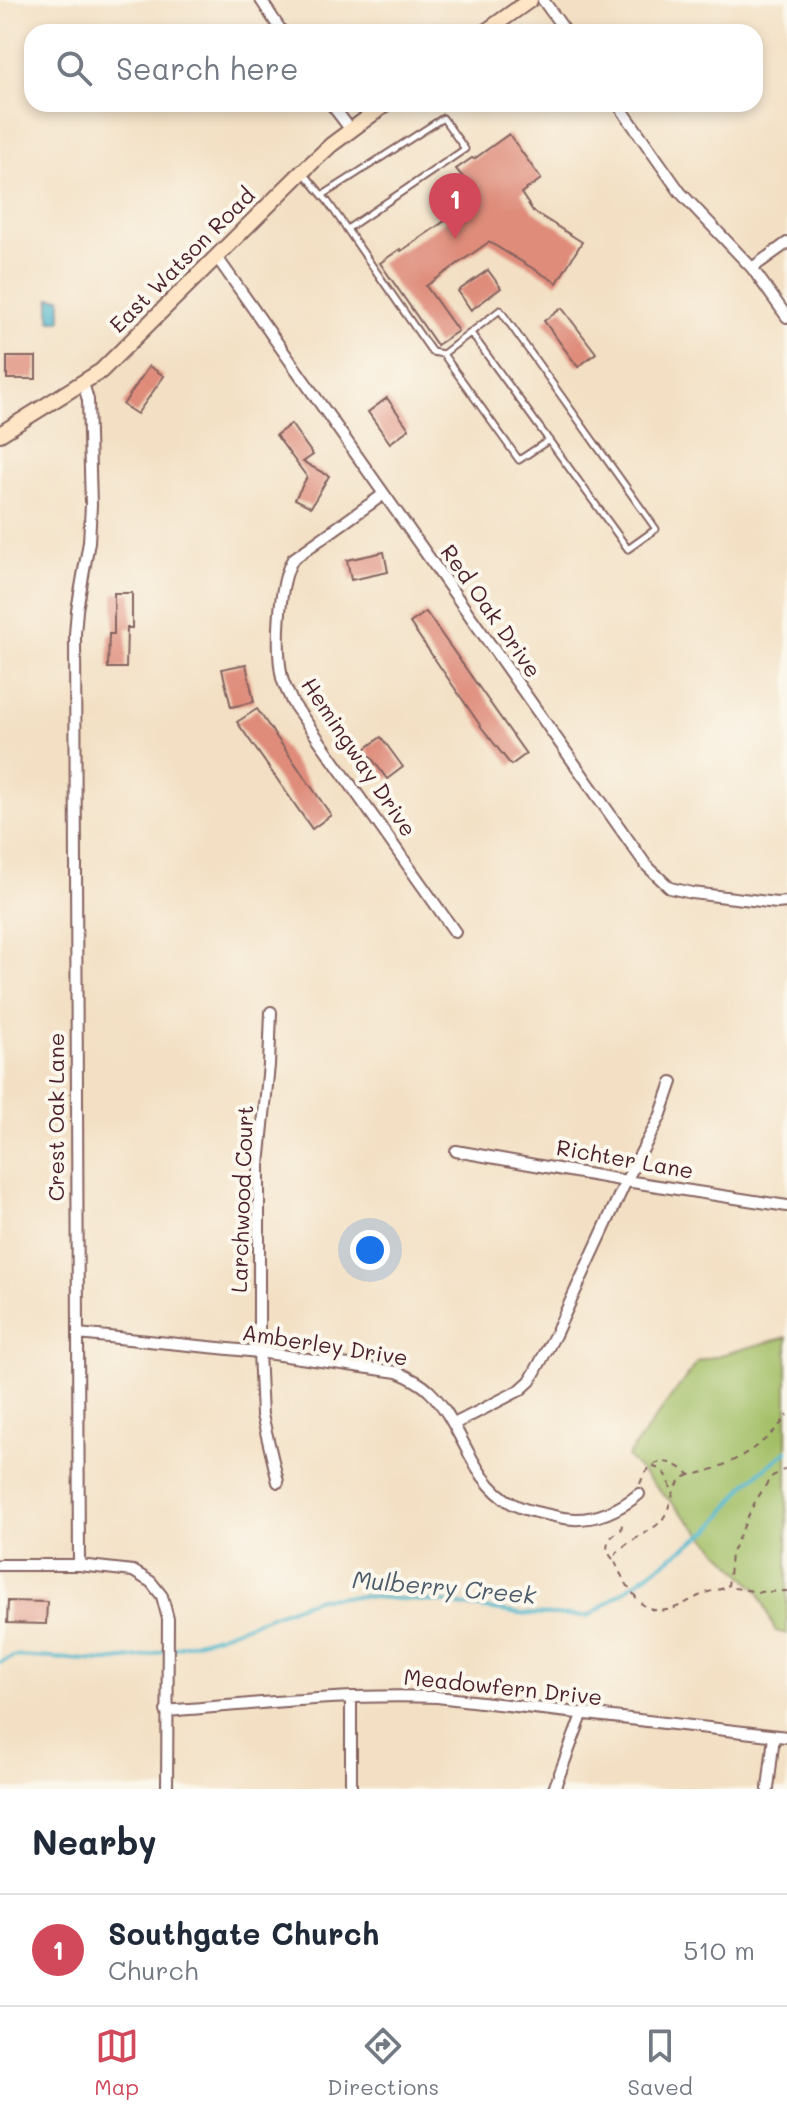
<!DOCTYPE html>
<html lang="en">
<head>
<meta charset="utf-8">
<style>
	body { margin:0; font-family:Mali,sans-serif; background:#f6f6f7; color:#1f2937 }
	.you { position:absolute; left:370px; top:1250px; width:28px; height:28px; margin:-20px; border:6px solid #fff; border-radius:50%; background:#1a73e8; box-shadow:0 0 0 12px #1a73e833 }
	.badge { display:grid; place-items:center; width:52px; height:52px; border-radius:50%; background:#d1495b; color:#fff; font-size:26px; font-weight:700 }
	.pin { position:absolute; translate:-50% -66px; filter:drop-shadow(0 2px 4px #0008) }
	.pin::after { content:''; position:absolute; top:42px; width:28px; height:24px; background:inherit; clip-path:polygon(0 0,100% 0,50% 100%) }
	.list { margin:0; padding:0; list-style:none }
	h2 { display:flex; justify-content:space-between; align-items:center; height:104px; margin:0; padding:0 32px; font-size:34px }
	h2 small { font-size:26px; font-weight:400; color:#747a83 }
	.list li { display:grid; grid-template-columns:52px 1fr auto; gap:24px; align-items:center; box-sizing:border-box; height:112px; padding:0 32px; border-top:2px solid #e0e1e3 }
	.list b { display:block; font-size:30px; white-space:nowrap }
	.list p { margin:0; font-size:26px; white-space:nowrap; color:#747a83 }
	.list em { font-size:26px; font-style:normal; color:#747a83 }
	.icon { flex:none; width:44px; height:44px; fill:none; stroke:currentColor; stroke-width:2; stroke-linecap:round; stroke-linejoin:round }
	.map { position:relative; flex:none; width:787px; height:1789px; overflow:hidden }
	.search { position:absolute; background:#fff; box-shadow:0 4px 12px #0003; left:24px; right:24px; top:24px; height:88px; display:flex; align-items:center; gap:20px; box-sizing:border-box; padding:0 28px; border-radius:24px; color:#747a83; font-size:30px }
	.sheet { height:216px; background:#fff }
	nav { display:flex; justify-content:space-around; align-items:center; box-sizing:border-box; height:112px; border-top:2px solid #e0e1e3; background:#fff; font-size:22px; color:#747a83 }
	nav a { display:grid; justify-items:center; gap:4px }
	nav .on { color:#d1495b }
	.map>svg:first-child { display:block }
</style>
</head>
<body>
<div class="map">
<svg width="787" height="1789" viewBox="0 0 787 1789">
	<rect width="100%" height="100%" fill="#fbf7ec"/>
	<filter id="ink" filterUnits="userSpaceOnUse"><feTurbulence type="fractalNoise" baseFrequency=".0125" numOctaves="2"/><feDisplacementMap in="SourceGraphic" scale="16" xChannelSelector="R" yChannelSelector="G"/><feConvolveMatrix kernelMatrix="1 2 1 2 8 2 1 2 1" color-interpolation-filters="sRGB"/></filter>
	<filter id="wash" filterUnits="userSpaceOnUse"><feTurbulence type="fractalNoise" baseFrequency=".006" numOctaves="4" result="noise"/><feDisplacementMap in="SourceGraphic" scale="32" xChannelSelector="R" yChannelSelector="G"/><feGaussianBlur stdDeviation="1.8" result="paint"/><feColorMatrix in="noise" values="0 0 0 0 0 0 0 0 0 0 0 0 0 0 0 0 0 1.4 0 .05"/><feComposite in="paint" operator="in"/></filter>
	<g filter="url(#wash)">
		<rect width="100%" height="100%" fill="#f3e0c4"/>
		<path fill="#a3bf66" stroke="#766f48" stroke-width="2" d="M787 1337V1634L775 1631 759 1592 627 1457 698 1361Z"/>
		<path fill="#4db5cb" stroke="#4c6a7b" stroke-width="2" d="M50 298H61V321H50Z"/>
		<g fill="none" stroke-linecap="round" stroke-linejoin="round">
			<path stroke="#4db5cb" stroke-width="4" d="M0 1662 16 1656 106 1661 142 1657 218 1636 318 1598 361 1596 439 1602 521 1614 589 1616 711 1529 748 1482 787 1451"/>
		</g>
		<g id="blocks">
			<path fill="#df8c7a" d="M509 134 541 179 521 193 533 211 582 242 557 283 489 242 429 284 426 286 458 331 437 345 380 263 400 249 401 251 458 212 460 214 478 195 456 169 472 158 474 159Z
				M488 270 501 288 471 310 458 291Z
				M562 308 596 353 578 367 544 321Z
				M7 357H36V379H7Z
				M149 366 164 376 137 414 123 405Z
				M387 398 409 429 390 443 368 412Z
				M291 424 313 455 303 462 329 476 311 507 295 499 307 477 276 435Z
				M384 552 388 572 351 580 347 560Z
				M114 593H132V628H127L126 668H108L109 634H114Z
				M426 612 526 754 511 765 482 728 410 623Z
				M246 664 254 702 231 707 222 669Z
				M257 709 331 815 312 829 237 722Z
				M381 737 403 767 387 779 365 749Z
				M8 1601 47 1602 46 1624 7 1623Z"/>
		</g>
	</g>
	<g filter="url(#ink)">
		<use href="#blocks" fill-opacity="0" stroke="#856361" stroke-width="2"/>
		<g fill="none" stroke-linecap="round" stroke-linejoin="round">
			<g stroke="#856361" stroke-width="9">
				<path id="lane" d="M303 172 328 202 432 352 443 354 500 310 656 529 628 549 471 333
					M323 195 443 118 465 149 347 229
					M443 354 519 460 549 440"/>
			</g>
			<g stroke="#856361" stroke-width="14">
				<path id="street" d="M261 0 282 32
					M543 0 566 32
					M331 104 351 130
					M618 104 680 192 752 268 787 317
					M216 256 646 865 670 888 692 893 777 903 787 902
					M752 268 787 243
					M384 494 293 559C278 583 276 650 282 678 284 686 289 694 292 702L455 932
					M271 1012 269 1065 259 1165V1352L262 1415 278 1482
					M456 1151 626 1181 787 1206
					M78 1334 259 1352 397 1372C409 1377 420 1382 429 1391 463 1423 469 1480 513 1504 525 1511 541 1513 554 1516 586 1525 614 1514 639 1494
					M454 1424 520 1390 530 1381 555 1335 626 1181 660 1117 672 1082
					M0 1565H79L133 1571 151 1582 162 1596 168 1619 167 1789
					M79 1565 75 634 77 610 89 542 91 505 88 400 83 383
					M166 1711C256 1704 347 1693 437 1697L787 1737
					M351 1789V1697
					M554 1789 582 1715
					M768 1789 774 1736"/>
			</g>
			<g stroke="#856361" stroke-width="18">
				<path id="secondary" d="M485 32 530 0
					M0 434 101 371 302 172 331 145 386 104"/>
			</g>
			<path stroke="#856361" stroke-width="2" stroke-dasharray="6 6" stroke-linecap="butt" d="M653 1467C668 1470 669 1480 672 1494
				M787 1468 771 1477 755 1502 731 1554 728 1587 759 1592 787 1591
				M690 1475C671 1480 673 1506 662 1520 652 1533 618 1544 615 1557 613 1566 635 1598 642 1604 663 1619 680 1605 699 1596 708 1591 719 1590 728 1587
				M640 1484C650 1456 670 1457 690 1475 723 1471 770 1443 787 1415
				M613 1559C602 1547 608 1537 621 1530L623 1519"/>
			<use href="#lane" stroke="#fff" stroke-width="5"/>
			<use href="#street" stroke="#fff" stroke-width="10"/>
			<use href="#secondary" stroke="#fde5c5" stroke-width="14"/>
		</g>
	</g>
	<g text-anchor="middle" stroke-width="8" stroke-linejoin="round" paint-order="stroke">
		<g font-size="22" fill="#4a1f2b" stroke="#fbf7ec">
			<text transform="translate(182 260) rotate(-45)" y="8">East Watson Road</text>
			<text transform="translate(491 611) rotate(55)" y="8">Red Oak Drive</text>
			<text transform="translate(359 757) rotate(56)" y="8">Hemingway Drive</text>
			<text transform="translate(56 1117) rotate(-90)" y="8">Crest Oak Lane</text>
			<text transform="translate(625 1159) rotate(10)" y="8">Richter Lane</text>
			<text transform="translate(242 1199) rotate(-88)" y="8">Larchwood Court</text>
			<text transform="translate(325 1345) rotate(9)" y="8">Amberley Drive</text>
			<text transform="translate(503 1687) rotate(6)" y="8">Meadowfern Drive</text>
		</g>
		<g font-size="24" font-style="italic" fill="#4b5b6b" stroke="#fbf7ec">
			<text transform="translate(444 1588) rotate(5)" y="8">Mulberry Creek</text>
		</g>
	</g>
</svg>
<div class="you"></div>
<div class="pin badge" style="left:455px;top:239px">1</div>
<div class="search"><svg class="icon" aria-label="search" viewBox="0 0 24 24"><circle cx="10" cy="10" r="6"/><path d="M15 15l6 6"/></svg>Search here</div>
</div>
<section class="sheet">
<h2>Nearby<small></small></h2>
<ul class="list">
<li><span class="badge">1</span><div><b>Southgate Church</b><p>Church</p></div><em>510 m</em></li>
</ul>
</section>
<nav>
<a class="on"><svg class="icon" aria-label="map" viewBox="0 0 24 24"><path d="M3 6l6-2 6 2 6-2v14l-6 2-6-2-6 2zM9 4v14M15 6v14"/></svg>Map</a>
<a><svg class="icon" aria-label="directions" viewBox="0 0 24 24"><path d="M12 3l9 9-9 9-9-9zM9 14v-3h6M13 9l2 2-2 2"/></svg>Directions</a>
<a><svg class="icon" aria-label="saved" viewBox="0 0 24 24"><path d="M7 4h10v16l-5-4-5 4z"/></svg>Saved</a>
</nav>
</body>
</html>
